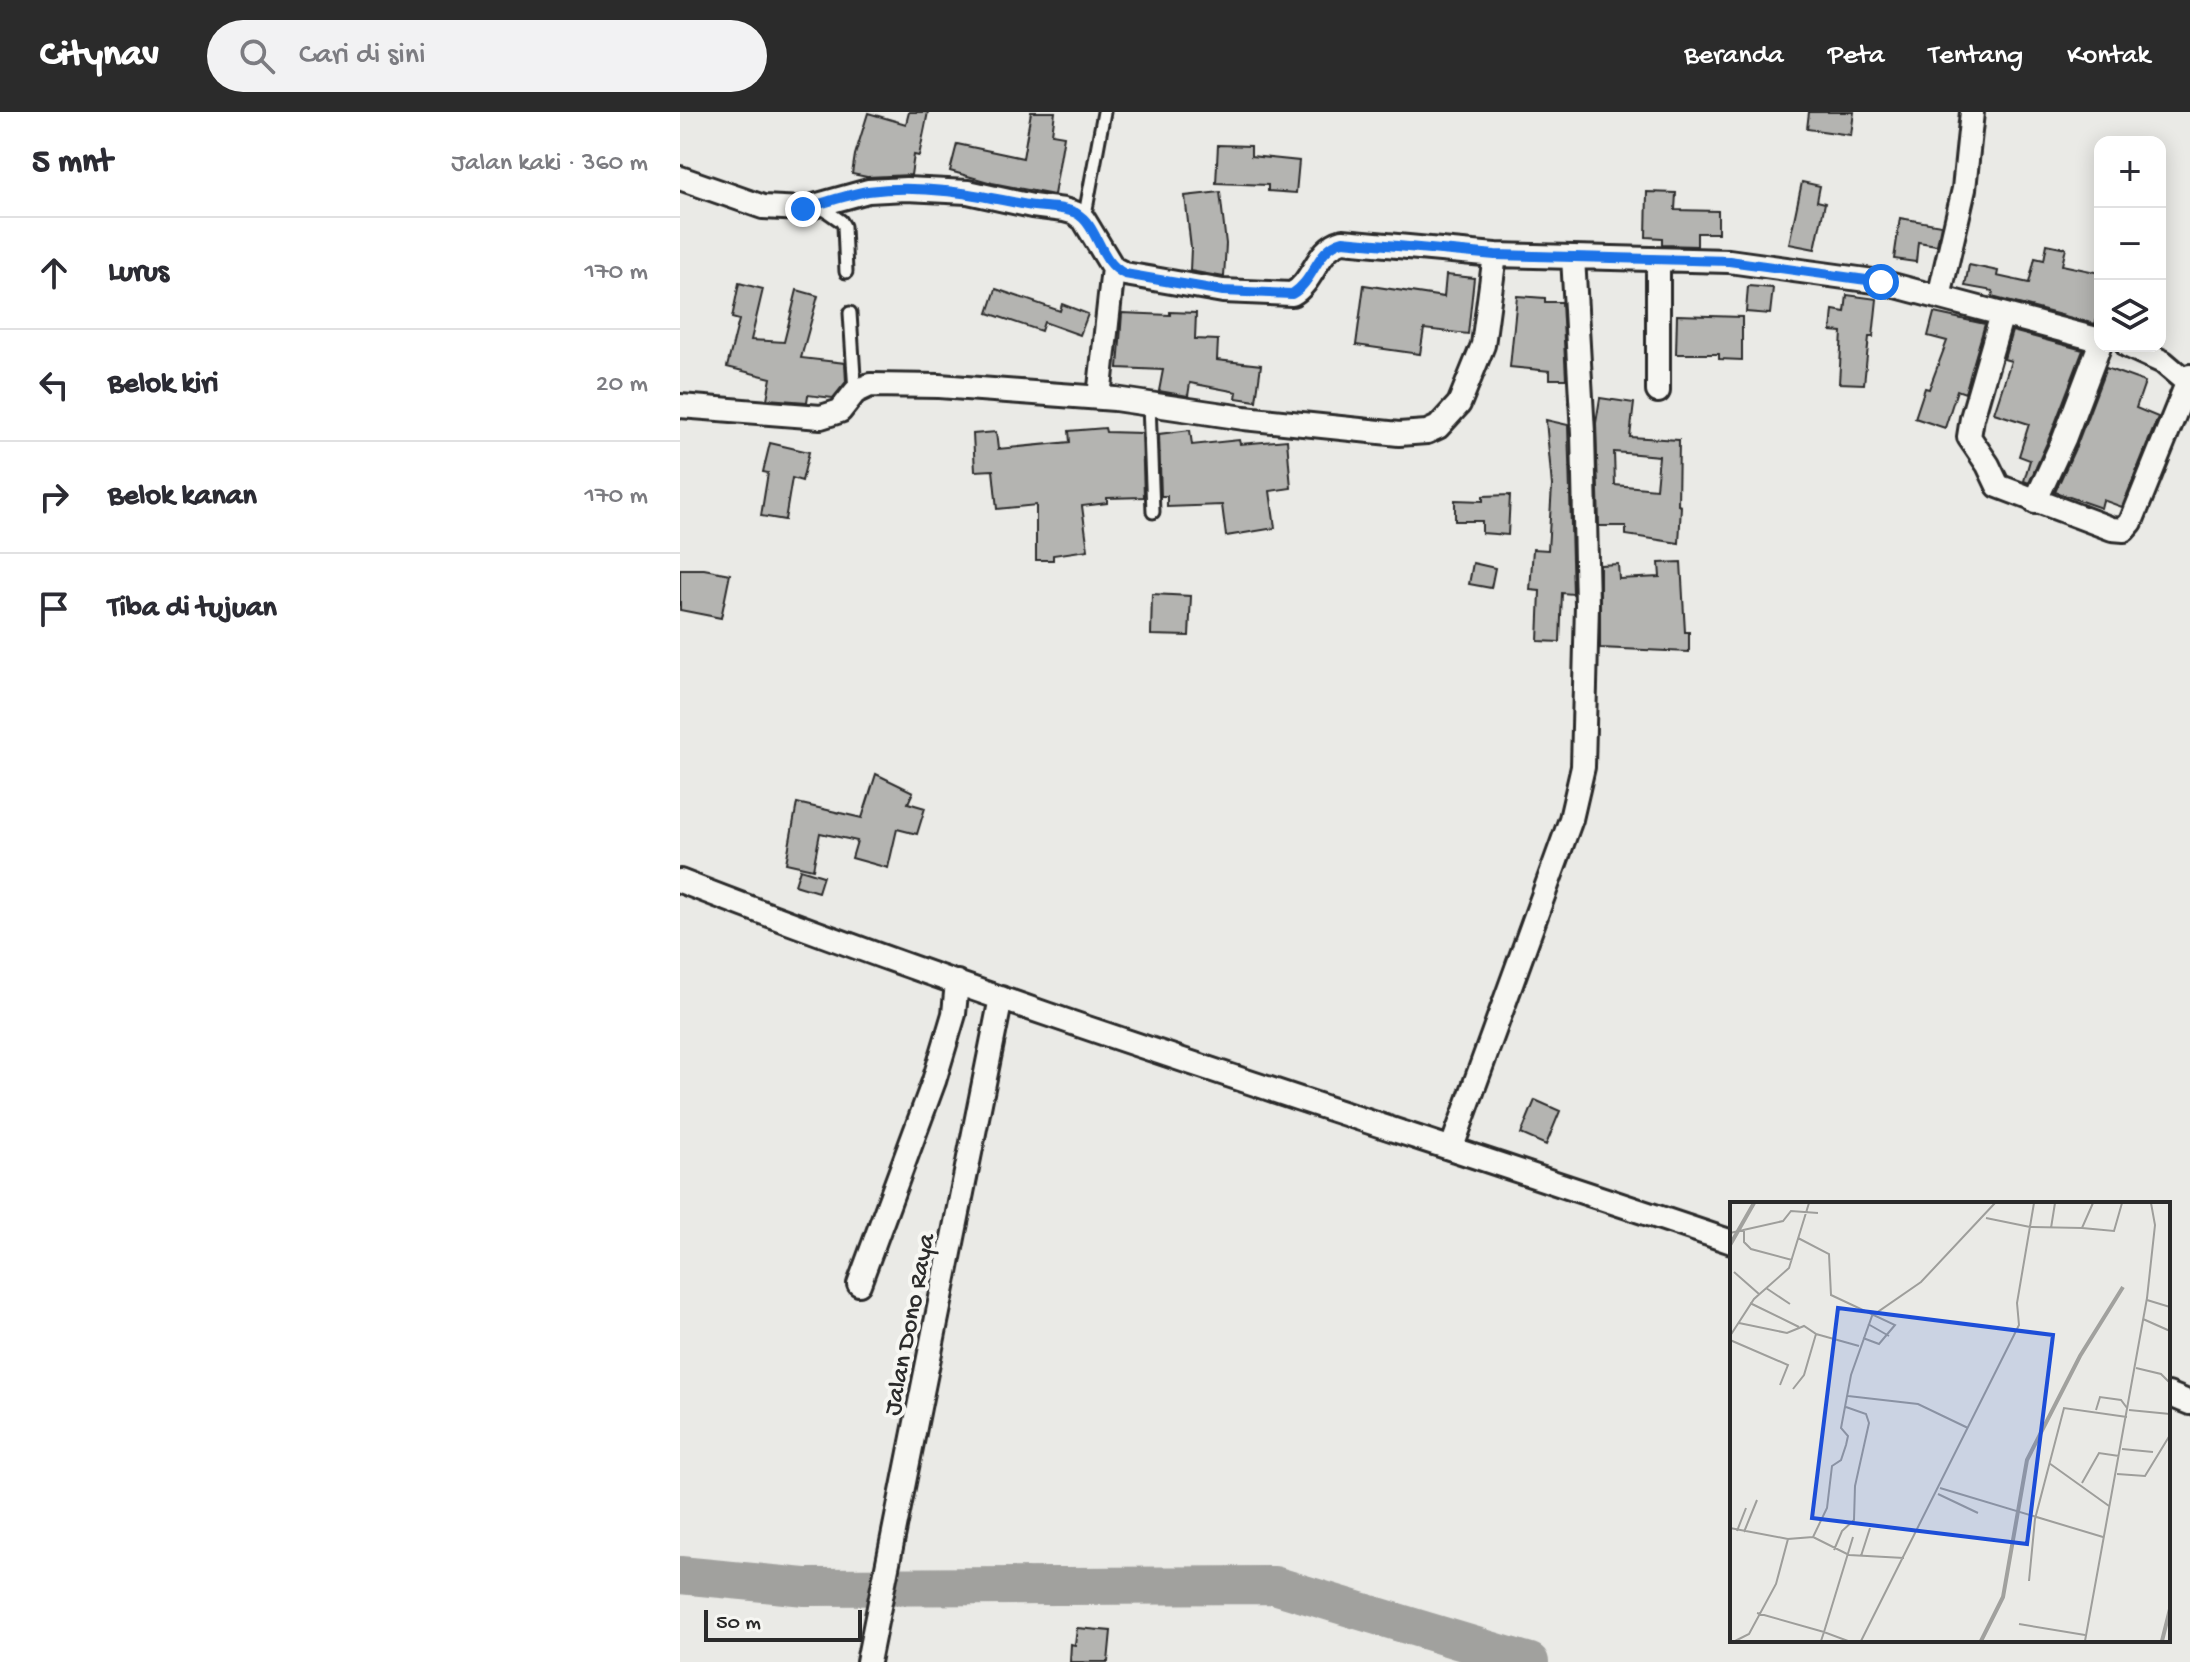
<!DOCTYPE html>
<html lang="id">
<head>
<meta charset="utf-8">
<style>
	body { margin:0; font-family:"Gochi Hand",sans-serif; background:#f2f2f3; color:#2b2b33 }
	.controls { position:absolute; right:24px; top:24px; display:grid; overflow:hidden; border-radius:16px; box-shadow:0 4px 20px #0003 }
	.controls button { width:72px; height:72px; display:grid; place-items:center; padding:0; border:0; border-bottom:2px solid #e1e1e2; background:#fff; color:#2b2b33; font:40px sans-serif }
	.scale { position:absolute; left:24px; bottom:20px; width:158px; box-sizing:border-box; padding-left:8px; border:4px solid #2b2b2b; border-top:0; font-size:22px; line-height:28px; white-space:nowrap; color:#2b2b2b; -webkit-text-stroke:6px #f6f6f2; paint-order:stroke }
	.stop { position:absolute; width:24px; height:24px; margin:-18px; border:6px solid #1a73e8; border-radius:50%; background:#fff }
	.stop.end { background:#1a73e8; border-color:#fff; box-shadow:0 2px 8px #0008 }
	.list { margin:0; padding:0; list-style:none }
	h2 { display:flex; justify-content:space-between; align-items:center; height:104px; margin:0; padding:0 32px; font-size:34px }
	h2 small { font-size:26px; font-weight:400; color:#7c7c81 }
	.list li { display:grid; grid-template-columns:52px 1fr auto; gap:24px; align-items:center; box-sizing:border-box; height:112px; padding:0 32px; border-top:2px solid #e1e1e2 }
	.list b { display:block; font-size:30px; white-space:nowrap }
	.list em { font-size:26px; font-style:normal; color:#7c7c81 }
	.icon { flex:none; width:44px; height:44px; fill:none; stroke:currentColor; stroke-width:2; stroke-linecap:round; stroke-linejoin:round }
	.map { position:relative; flex:none; width:1510px; height:1550px; overflow:hidden }
	header { display:flex; align-items:center; gap:48px; box-sizing:border-box; height:112px; padding:0 40px; background:#2b2b2b; color:#fff }
	header strong { font-size:38px }
	nav { display:flex; gap:44px; margin-inline-start:auto; font-size:28px }
	.search { width:560px; height:72px; background:#f2f2f3; display:flex; align-items:center; gap:20px; box-sizing:border-box; padding:0 28px; border-radius:44px; color:#7c7c81; font-size:30px }
	main { display:flex }
	aside { flex:1; background:#fff }
	.map>svg:first-child { display:block }
</style>
</head>
<body>
<header>
<strong>Citynav</strong>
<div class="search"><svg class="icon" aria-label="search" viewBox="0 0 24 24"><circle cx="10" cy="10" r="6"/><path d="M15 15l6 6"/></svg>Cari di sini</div>
<nav><a>Beranda</a><a>Peta</a><a>Tentang</a><a>Kontak</a></nav>
</header>
<main>
<aside>
<h2>5 mnt<small>Jalan kaki · 360 m</small></h2>
<ul class="list">
<li><svg class="icon" aria-label="ahead" viewBox="0 0 24 24"><path d="M12 20V5M6 11l6-6 6 6"/></svg><div><b>Lurus</b></div><em>170 m</em></li>
<li><svg class="icon" aria-label="left" viewBox="0 0 24 24"><path d="M17 20v-9H6M10 6l-5 5 5 5"/></svg><div><b>Belok kiri</b></div><em>20 m</em></li>
<li><svg class="icon" aria-label="right" viewBox="0 0 24 24"><path d="M7 20v-9h11M14 6l5 5-5 5"/></svg><div><b>Belok kanan</b></div><em>170 m</em></li>
<li><svg class="icon" aria-label="arrive" viewBox="0 0 24 24"><path d="M6 21V4h12l-3 4 3 4H6"/></svg><div><b>Tiba di tujuan</b></div></li>
</ul>
</aside>
<div class="map">
<svg width="1510" height="1550" viewBox="0 0 1510 1550">
	<rect width="100%" height="100%" fill="#eaeae6"/>
	<filter id="ink" filterUnits="userSpaceOnUse"><feTurbulence type="fractalNoise" baseFrequency=".0125" numOctaves="2"/><feDisplacementMap in="SourceGraphic" scale="16" xChannelSelector="R" yChannelSelector="G"/><feConvolveMatrix kernelMatrix="1 2 1 2 8 2 1 2 1" color-interpolation-filters="sRGB"/></filter>
	<g filter="url(#ink)">
		<g fill="none" stroke-linecap="round" stroke-linejoin="round">
			<path stroke="#a1a19e" stroke-width="38" d="M0 1463 125 1475 594 1473 850 1550"/>
		</g>
		<path fill="#b4b4b1" stroke="#2b2b2b" stroke-width="2" fill-rule="evenodd" d="M229 0H248L239 44 234 43 231 63 187 65 172 62 175 43 188 1 226 12Z
			M351 0H375L372 22 384 24 374 83 312 71 270 59 277 32 343 46Z
			M1129 0H1174L1171 23 1127 17Z
			M538 33 571 34V44L619 49 616 81 588 79V73L536 71Z
			M1122 70 1140 74 1137 89 1145 91 1135 137 1109 132Z
			M540 80 546 132 544 165 510 159 511 136 505 84Z
			M967 80 996 81 995 98 1038 99V121H1017V134L982 133V126L966 125Z
			M1220 106 1261 113 1257 133 1238 130 1236 150 1214 147Z
			M1367 132 1386 136 1382 153 1420 161V200L1415 212 1312 185 1313 179 1285 174 1289 153 1318 159 1317 164 1349 171 1355 146 1364 148Z
			M766 163 794 166 788 222 744 217 740 242 676 233 684 173 764 185Z
			M59 171 83 177 71 228 104 230 117 178 138 184 121 246 165 251 166 270 153 286 128 283 127 290 87 287 91 266 47 255 59 208 52 206Z
			M1068 174 1093 176 1090 202 1066 200Z
			M316 177 380 199 382 192 408 202 400 223 364 210 361 219 308 201Z
			M1167 183 1197 187 1193 225H1189L1184 272 1159 271 1162 220 1151 219 1153 198 1165 200Z
			M837 184 865 186V190H882L886 267H870V259L830 255Z
			M490 200 516 201 515 227 538 228 537 248 581 253 576 289 556 286 557 280 510 271 508 284 479 279 483 258 438 256 442 201 490 203Z
			M1254 201 1305 212 1285 281 1277 278 1265 316 1235 306 1245 276 1249 277 1267 229 1248 224Z
			M997 203 1062 205V248L1039 247V242H996Z
			M1332 219 1403 238 1371 322 1349 371 1344 369 1350 348 1339 344 1349 312 1314 301 1331 249 1324 247Z
			M1426 256 1465 270 1456 296 1478 305 1442 395 1423 388 1421 396 1375 380 1397 332Z
			M920 286 954 291 950 325 999 328 998 393 1001 394 999 431 946 423V414H919L916 311ZM934 340 979 344 976 377 935 373Z
			M866 308 888 313 893 482 882 481 880 530 858 529 860 479 850 478 853 437 868 438 872 374Z
			M425 316 426 320 462 321 464 385 427 386V391L402 394 408 438 373 443V448H356V393L317 397 313 358 295 359 293 322 316 320 318 337 390 330 389 319Z
			M510 318 512 333 559 328 560 332 607 328 611 376 590 379 595 416 546 424 542 393 487 395V384H481L479 322Z
			M90 331 129 340 122 369 112 366 105 408 81 404 88 361 83 360Z
			M830 383 828 423 802 421V409H775V388L803 389V384Z
			M1001 450 1005 520H1009V540L920 536V453L938 452 939 467 980 465 979 451Z
			M793 451 815 456 811 476 789 472Z
			M0 457H24L50 462 41 506 0 498Z
			M472 482 511 484 509 524 471 523Z
			M196 662 233 680 228 691 245 696 237 722 217 717 208 756 172 746 177 729 140 721 133 757 106 751 117 691 182 706Z
			M120 757 143 764 138 780 115 773Z
			M855 988 880 999 866 1033 841 1022Z
			M397 1516 431 1519 428 1550H390L391 1532 395 1533Z"/>
		<g fill="none" stroke-linecap="round" stroke-linejoin="round">
			<g stroke="#2b2b2b" stroke-width="17">
				<path id="service" d="M138 93 161 109 164 114 166 160
					M404 108 424 0
					M170 201 175 280
					M469 292 473 400"/>
			</g>
			<g stroke="#2b2b2b" stroke-width="28">
				<path id="minor" d="M0 66 83 95 123 97 188 79 226 77 288 80 352 94 384 98 395 101 404 108 433 156 445 162 543 179 612 182C635 169 636 136 663 129L815 143 1049 149 1201 170 1420 228
					M1259 185 1284 77 1292 0
					M1322 202 1292 306 1289 325 1308 353 1318 374 1432 417 1444 418 1451 410 1510 264
					M1448 234 1483 250 1510 273
					M978 279V149
					M419 285 433 156
					M0 294 141 305 160 299 175 280 190 273 259 274 435 287 564 306 719 322 747 320 758 315 779 292 803 233 815 143
					M1355 390 1384 327 1420 232
					M0 769C345 903 701 1011 1052 1130
					M772 1035 891 707 903 655 907 492 903 321 893 145
					M179 1172 254 969 274 902 277 870
					M1488 1282 1510 1291
					M188 1550 321 886"/>
			</g>
			<use href="#service" stroke="#f6f6f2" stroke-width="11"/>
			<use href="#minor" stroke="#f6f6f2" stroke-width="22"/>
		</g>
	</g>
	<g fill="none" stroke-linecap="round" stroke-linejoin="round" filter="url(#ink)">
		<path stroke="#1a73e8" stroke-width="10" d="M123 97C144 91 166 83 188 79 242 72 295 82 347 93 362 96 382 94 396 101 419 114 418 149 445 162L543 179 612 182C635 169 636 136 663 129L815 143 1049 149 1201 170"/>
	</g>
	<g text-anchor="middle" stroke-width="8" stroke-linejoin="round" paint-order="stroke">
		<g font-size="26" fill="#2b2b2b" stroke="#f6f6f2">
			<text transform="translate(227 1212) rotate(-79)" y="9">Jalan Dono Raya</text>
		</g>
	</g>
	<g transform="translate(1050 1090)">
		<rect width="440" height="440" fill="#eaeae6"/>
		<path fill="none" stroke="#a1a19e" stroke-width="4" d="M0 43 24 1M251 439 273 395 297 258 350 154 393 85M432 439 440 407"/>
		<path fill="none" stroke="#9e9e9b" stroke-width="2" d="M256 16 300 25 352 26 363 1M321 26 325 1M352 26 384 29 392 1M14 27V40L21 47 62 58M0 31 53 19 61 9 88 11M68 36 99 52 101 93 165 123 149 142 133 136M4 70 29 92M36 86 60 102M417 98 440 105M20 101 69 125M413 117 440 129M9 121 57 131 74 124 86 132 74 173 63 187M138 122 159 134M86 132 129 144M0 134 24 97 59 66 79 1M0 138 58 163 50 183M406 166 431 172 440 181M118 194 188 202 238 226M366 208 370 195 391 198 397 206M399 208 440 212M392 247 423 250M319 261 379 304M387 272 415 274 440 233M352 281 369 251 389 254M210 286 373 335M208 292 248 311M0 326 58 337M7 329 16 306M14 330 27 298M104 348 112 329 124 318 125 284 139 221 136 212 116 205M131 354 140 326M174 356 119 353 83 335 97 306 102 264 111 258 116 243 118 234 111 226 121 173 142 114 191 80 265 1M299 379 305 317 334 206 397 215M27 411 94 430 123 335M289 422 355 433M5 439 19 432 46 382 58 337 83 335M91 439 94 430 118 439M131 439 289 123 287 101 304 1M355 439 417 96 425 23 421 1"/>
		<path fill="#1d4ed8" fill-opacity="0.15" stroke="#1d4ed8" stroke-width="4" d="M108 106 323 133 297 342 82 316Z"/>
		<rect width="440" height="440" fill="none" stroke="#2b2b2b" stroke-width="4"/>
	</g>
</svg>
<div class="controls">
<button>+</button>
<button>−</button>
<button><svg class="icon" aria-label="layers" viewBox="0 0 24 24"><path d="M12 4l9 5-9 5-9-5zM3 14l9 5 9-5"/></svg></button>
</div>
<div class="scale">50 m</div>
<div class="stop" style="left:1201px;top:170px"></div>
<div class="stop end" style="left:123px;top:97px"></div>
</div>
</main>
</body>
</html>
